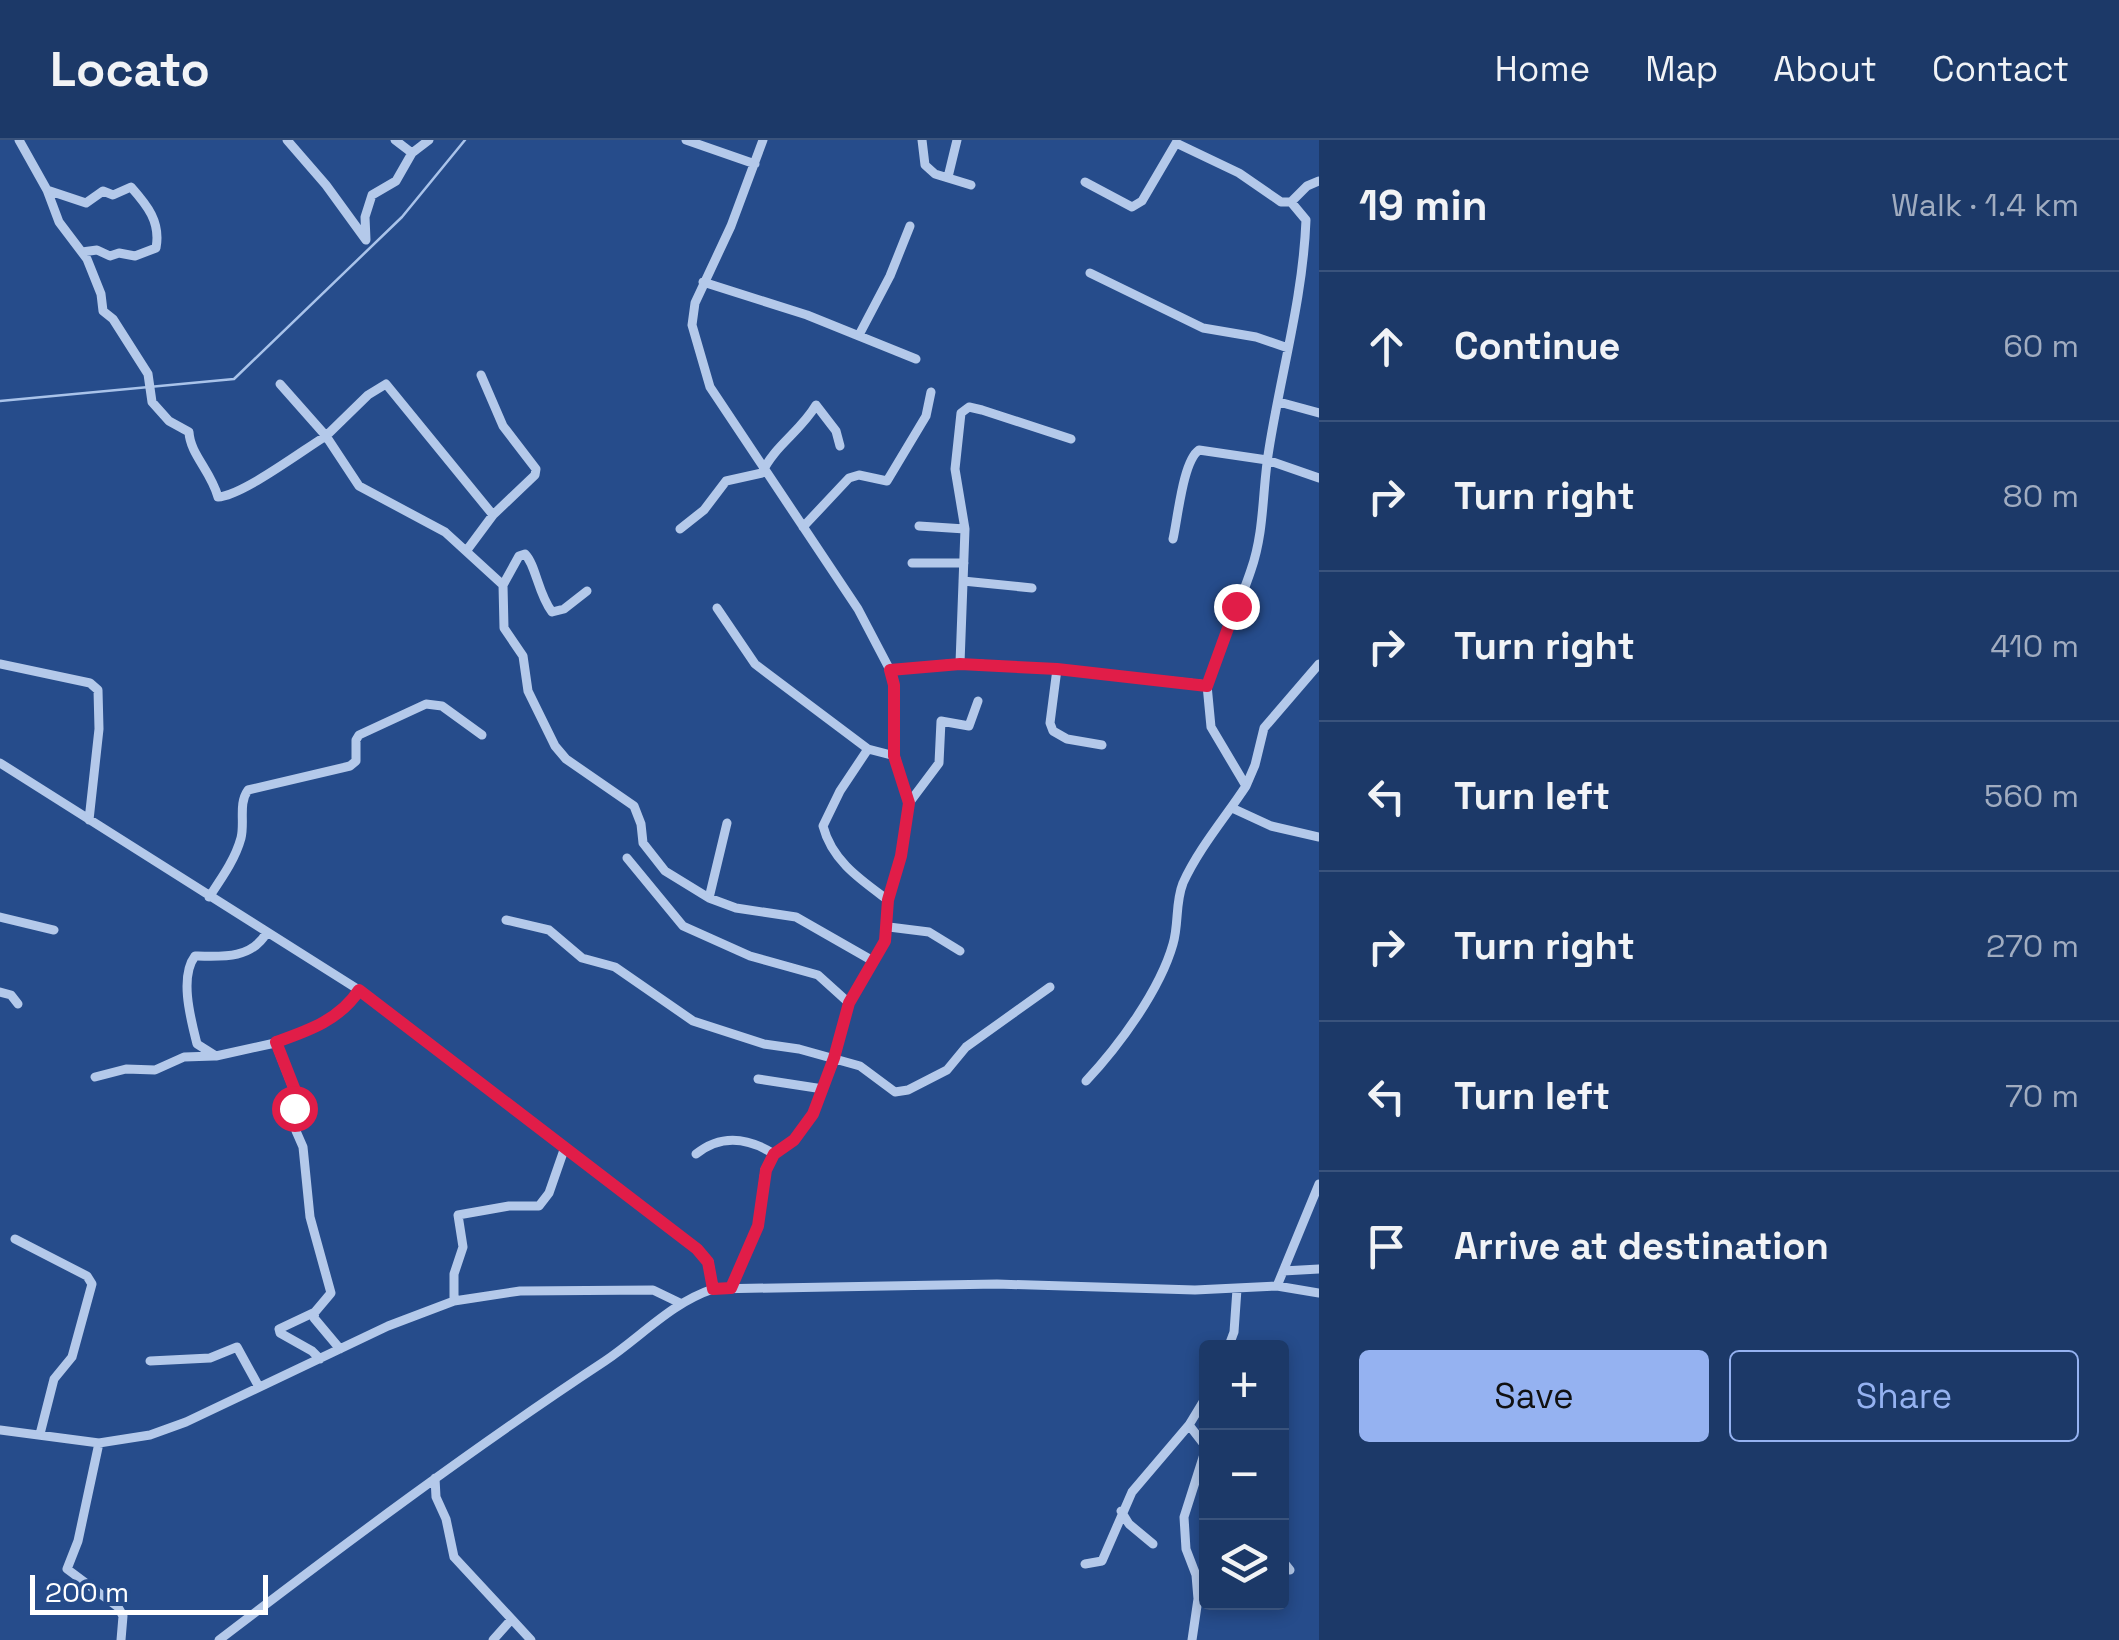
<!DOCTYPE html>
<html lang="en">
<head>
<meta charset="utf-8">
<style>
	body { margin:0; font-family:"Space Grotesk",sans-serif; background:#294471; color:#f1f3f6 }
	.controls { position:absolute; right:30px; bottom:30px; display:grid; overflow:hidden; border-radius:10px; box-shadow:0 5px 15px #0003 }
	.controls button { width:90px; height:90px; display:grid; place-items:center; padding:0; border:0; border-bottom:2px solid #3a537c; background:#1c3968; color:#f1f3f6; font:50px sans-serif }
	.scale { position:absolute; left:30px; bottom:25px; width:238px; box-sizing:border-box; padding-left:10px; border:5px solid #fff; border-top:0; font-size:28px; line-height:35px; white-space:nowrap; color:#fff; -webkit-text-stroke:8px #264c8b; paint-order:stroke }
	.stop { position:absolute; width:30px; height:30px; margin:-22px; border:8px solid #e11d48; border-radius:50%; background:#fff }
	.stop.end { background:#e11d48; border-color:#fff; box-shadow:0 2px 10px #0008 }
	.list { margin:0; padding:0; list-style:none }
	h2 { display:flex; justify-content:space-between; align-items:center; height:130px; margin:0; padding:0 40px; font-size:42px }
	h2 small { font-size:32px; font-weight:400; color:#a0acc0 }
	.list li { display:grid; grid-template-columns:65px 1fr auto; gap:30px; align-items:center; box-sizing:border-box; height:150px; padding:0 40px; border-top:2px solid #3a537c }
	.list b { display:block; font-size:38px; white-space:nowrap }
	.list em { font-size:32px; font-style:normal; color:#a0acc0 }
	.actions { display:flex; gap:20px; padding:30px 40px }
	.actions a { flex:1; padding:22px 0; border:2px solid #95b2f1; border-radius:10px; text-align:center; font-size:35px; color:#95b2f1 }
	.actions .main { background:#95b2f1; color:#111 }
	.icon { flex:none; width:55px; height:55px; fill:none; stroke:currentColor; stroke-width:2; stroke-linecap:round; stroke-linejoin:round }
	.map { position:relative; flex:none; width:1319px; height:1500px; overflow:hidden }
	header { display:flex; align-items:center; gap:60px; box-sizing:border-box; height:140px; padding:0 50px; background:#1c3968; border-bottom:2px solid #3a537c }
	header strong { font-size:48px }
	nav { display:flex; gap:55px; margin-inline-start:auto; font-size:35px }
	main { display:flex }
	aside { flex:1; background:#1c3968 }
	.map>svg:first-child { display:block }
</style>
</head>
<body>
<header>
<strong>Locato</strong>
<nav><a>Home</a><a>Map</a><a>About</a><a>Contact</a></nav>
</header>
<main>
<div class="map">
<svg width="1319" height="1500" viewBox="0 0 1319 1500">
	<rect width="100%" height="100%" fill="#264c8b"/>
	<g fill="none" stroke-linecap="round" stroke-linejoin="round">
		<path stroke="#a9c3ea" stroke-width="2.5" d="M0 261 234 239 402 77 465 0"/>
		<path stroke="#b4c9ea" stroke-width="9" d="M19 0 47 50 59 82 87 119 101 154 103 171 113 179 148 234 152 262 169 281 189 292C190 314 211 331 218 357 242 356 303 310 326 296L280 244
			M287 0 326 45 366 100 365 77 372 55 396 41 412 13 429 0
			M395 0 412 13
			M686 0 755 24
			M922 0 925 25 935 34 971 45
			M948 37 957 0
			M1085 42 1132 67 1142 61 1176 3 1239 33 1281 62H1291L1307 46 1319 41
			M47 50 86 63 103 51 113 55 131 47C147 65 161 82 156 108L135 116 119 113 110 116 97 110 82 112
			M1090 133 1203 188 1256 197 1288 208
			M703 142 807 175 916 219
			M859 195 890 136 910 86
			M481 235 503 286 536 329 535 335 493 375 386 244 368 255 326 296 359 346 445 392 503 445
			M1279 262 1319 273
			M919 386 965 389
			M803 387 849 338 859 335 887 341 926 276 931 252
			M680 389 704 370 726 341 762 333C774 306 801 291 816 265L836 291 840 306
			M1173 399C1178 377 1183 321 1199 310L1267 320 1319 338
			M467 410 493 375
			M912 423H964
			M963 441 1032 448
			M587 451 564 469 552 472C538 454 536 425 525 414L519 416 503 445 504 488 523 516 528 551 555 606 566 619 634 666 641 684 643 703 665 731 709 758 736 768 796 777 873 821
			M717 468 755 524 868 609
			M960 523 965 389 955 329 961 273 969 267 982 270 1071 299
			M0 524 90 543 98 550 99 589 89 680
			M1057 529 1050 583 1053 591 1067 599 1102 605
			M890 530 960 523 1057 529 1207 545 1211 587 1246 646C1225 678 1199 708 1183 743 1175 763 1179 784 1173 804 1160 850 1119 906 1086 941
			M1207 545C1220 506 1238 469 1251 430 1265 390 1262 349 1269 309 1281 233 1303 158 1306 80L1291 62
			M0 623 359 850 697 1109 709 1122 713 1149
			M1246 646 1255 625 1264 588 1319 524
			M909 663 939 623 941 581 969 586 978 561
			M1232 668 1271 686 1319 697
			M627 718 683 786 750 816 818 835 849 863
			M209 757C221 739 235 720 241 698 245 682 238 664 248 650L350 626 356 621V600L359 595 426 564 442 566 482 595
			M709 758 727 683
			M888 760C861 740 832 721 823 686L840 651 868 609 895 616
			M0 777 54 790
			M506 780 549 790 582 818 615 827 693 881 764 904 799 909 860 926 895 952 908 950 947 930 966 907 1050 847
			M889 787 929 792 960 811
			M267 792C252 819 223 817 195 816 179 837 191 880 197 904L216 916 275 903 277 907 295 953 296 991 303 1007 310 1077 331 1153 315 1172 314 1178 340 1209
			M0 852 11 855 18 864
			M275 903C307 891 340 880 359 850
			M95 937 126 929 155 930 184 917 214 916
			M758 939 823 949
			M696 1014C721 994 747 997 774 1014
			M15 1099 87 1136 92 1144 72 1217 54 1239 40 1294
			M1283 1131 1319 1129
			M1277 1146 1319 1044
			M731 1148 758 1087 765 1030 774 1014 793 1001 813 974 835 918 849 863 885 801 888 760 901 716 909 663 895 616 894 545 890 530 858 469 710 247 692 185 695 163 731 86 763 0
			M454 1161V1134L463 1107 458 1075 509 1066H539L549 1053 565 1007
			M315 1172 279 1189 280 1193 312 1211 320 1219
			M1228 1208 1234 1192 1237 1149
			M150 1221 210 1218 237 1207 259 1247
			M1206 1257 1189 1285 1206 1307
			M0 1290 99 1303 150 1295 186 1282 388 1186 454 1161 520 1151 653 1150 680 1163
			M99 1303 78 1401 67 1429 118 1467 123 1476 121 1500
			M435 1338 436 1357 446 1379 454 1417 531 1500
			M1121 1371 1129 1384 1153 1404
			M1282 1420 1290 1430
			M1085 1424 1102 1421 1132 1352 1189 1285
			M219 1500C346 1403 473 1308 605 1221 642 1196 671 1163 713 1149L997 1144 1195 1150 1277 1146 1319 1153
			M493 1500 510 1481
			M1192 1500 1198 1459 1196 1435 1186 1409 1184 1377 1206 1308"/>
	</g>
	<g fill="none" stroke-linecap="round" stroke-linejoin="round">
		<path stroke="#e11d48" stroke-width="12" d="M294 968 296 953 276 902C307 891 340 880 359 850L697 1109 708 1122 713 1149 731 1148 758 1086 766 1030 774 1014 794 1000 813 974 834 918 849 863 885 801 888 760 901 716 909 663 894 616V545L890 530 960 524 1057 529 1207 546 1236 466"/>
	</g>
</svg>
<div class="controls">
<button>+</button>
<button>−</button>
<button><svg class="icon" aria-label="layers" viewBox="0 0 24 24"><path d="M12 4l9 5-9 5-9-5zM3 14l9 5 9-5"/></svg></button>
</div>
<div class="scale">200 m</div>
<div class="stop" style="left:294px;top:968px"></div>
<div class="stop end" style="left:1236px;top:466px"></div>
</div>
<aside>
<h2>19 min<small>Walk · 1.4 km</small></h2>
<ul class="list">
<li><svg class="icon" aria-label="ahead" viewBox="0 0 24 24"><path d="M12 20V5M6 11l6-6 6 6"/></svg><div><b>Continue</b></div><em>60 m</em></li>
<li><svg class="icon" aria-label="right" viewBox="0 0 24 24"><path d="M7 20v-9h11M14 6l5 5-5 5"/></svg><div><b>Turn right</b></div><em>80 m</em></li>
<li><svg class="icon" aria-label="right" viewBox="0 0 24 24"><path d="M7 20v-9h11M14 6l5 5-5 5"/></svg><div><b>Turn right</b></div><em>410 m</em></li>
<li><svg class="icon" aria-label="left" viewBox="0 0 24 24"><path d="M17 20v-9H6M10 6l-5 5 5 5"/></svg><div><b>Turn left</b></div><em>560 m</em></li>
<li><svg class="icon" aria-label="right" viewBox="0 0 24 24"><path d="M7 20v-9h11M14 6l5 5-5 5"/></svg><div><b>Turn right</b></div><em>270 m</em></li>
<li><svg class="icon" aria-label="left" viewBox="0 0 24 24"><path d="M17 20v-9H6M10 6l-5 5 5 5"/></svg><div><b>Turn left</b></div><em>70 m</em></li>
<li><svg class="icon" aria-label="arrive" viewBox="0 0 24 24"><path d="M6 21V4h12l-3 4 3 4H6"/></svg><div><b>Arrive at destination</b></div></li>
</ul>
<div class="actions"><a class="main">Save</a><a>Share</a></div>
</aside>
</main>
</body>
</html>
